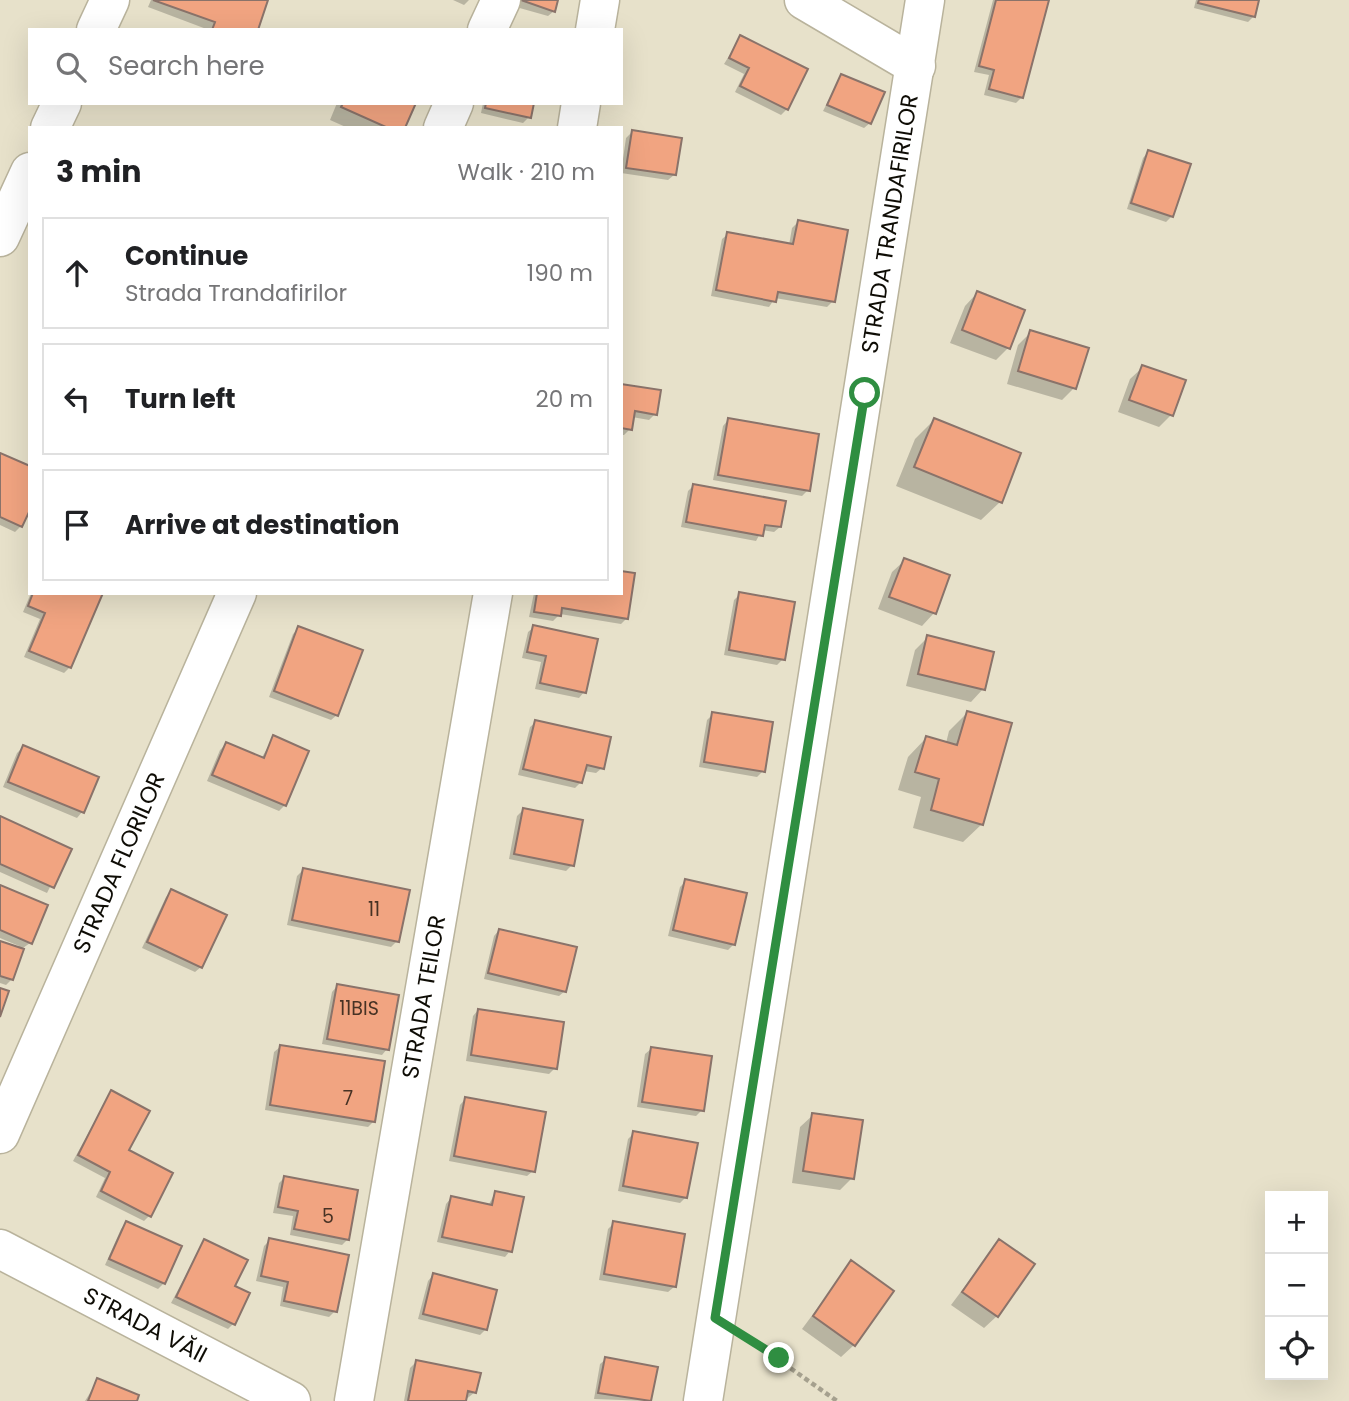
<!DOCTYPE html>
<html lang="en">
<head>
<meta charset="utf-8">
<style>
	body { margin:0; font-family:Poppins,sans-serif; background:#f2f2f2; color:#202124 }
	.controls { position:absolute; right:21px; bottom:21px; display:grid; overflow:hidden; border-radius:0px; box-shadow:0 7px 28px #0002 }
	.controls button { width:63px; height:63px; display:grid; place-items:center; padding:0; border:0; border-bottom:2px solid #e0e0e0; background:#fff; color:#202124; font:35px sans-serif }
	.stop { position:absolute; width:21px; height:21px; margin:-16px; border:5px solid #2f8e41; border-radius:50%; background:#fff }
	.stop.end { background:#2f8e41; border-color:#fff; box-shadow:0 2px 7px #0008 }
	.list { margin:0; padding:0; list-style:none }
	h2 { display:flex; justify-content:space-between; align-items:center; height:91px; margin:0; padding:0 28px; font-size:30px }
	h2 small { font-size:23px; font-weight:400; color:#757577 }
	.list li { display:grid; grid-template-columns:46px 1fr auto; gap:21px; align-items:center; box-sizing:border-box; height:112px; margin:0 14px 14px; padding:0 14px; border:2px solid #e0e0e0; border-radius:0px }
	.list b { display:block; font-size:26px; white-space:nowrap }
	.list p { margin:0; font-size:23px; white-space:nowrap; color:#757577 }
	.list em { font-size:23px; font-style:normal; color:#757577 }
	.icon { flex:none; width:38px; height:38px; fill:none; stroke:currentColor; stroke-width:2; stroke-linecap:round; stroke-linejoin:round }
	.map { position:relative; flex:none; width:1349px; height:1401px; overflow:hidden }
	.search { position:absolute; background:#fff; box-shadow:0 7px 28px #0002; left:28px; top:28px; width:595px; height:77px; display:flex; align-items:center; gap:18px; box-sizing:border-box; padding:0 24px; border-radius:0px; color:#757577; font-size:26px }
	.panel { position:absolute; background:#fff; box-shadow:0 7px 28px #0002; left:28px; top:126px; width:595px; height:469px; border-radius:0px }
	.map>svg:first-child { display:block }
</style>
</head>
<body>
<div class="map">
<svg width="1349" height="1401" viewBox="0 0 1349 1401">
	<rect width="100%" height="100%" fill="#e7e1ca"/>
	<path fill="#0003" d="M151 0H262L256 30H209L148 7Z
		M453 0H469L464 5Z
		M519 0H557L554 11 548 16 516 7Z
		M993 0H1047L1022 97 1016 103 984 95 989 75 974 72Z
		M1196 0H1258L1254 16 1248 22 1194 8Z
		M741 37 787 109 781 115 735 92 744 74 724 64Z
		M841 76 870 123 864 128 823 111Z
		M337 103H414L403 128H348L330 120Z
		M483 103H532L529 117 523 123 481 113Z
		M632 132 674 175 668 180 621 173 626 138Z
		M1148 152 1172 216 1166 222 1127 209 1143 158Z
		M798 222 833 301 827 307 775 298 769 307 711 296 722 239 728 234 789 245 792 228Z
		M977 293 1008 348 996 360 950 343 965 306Z
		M1031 332 1074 388 1062 400 1007 384 1018 345Z
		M1143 367 1171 415 1159 427 1118 412 1130 379Z
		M621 385 655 414 649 420 632 417 630 429 624 435H621Z
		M728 420 808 490 802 496 713 480 723 426Z
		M934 420 1000 502 981 520 896 486 915 439Z
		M0 455 21 526 15 532 0 525Z
		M693 486 780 527 774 532 762 530 756 541 681 527 688 491Z
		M905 560 934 613 922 626 878 609 892 572Z
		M31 593H101L70 667 64 673 24 657 40 619 23 612Z
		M534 593H621L627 618 621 624 560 614 553 621 529 617Z
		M740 594 783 659 777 665 724 655 734 600Z
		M534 627 584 692 579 698 535 689 541 662 522 658 528 632Z
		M299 628 337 715 331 720 269 697 293 634Z
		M928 637 983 689 971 702 906 686 915 650Z
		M968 712 982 824 963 842 913 828 921 797 898 790 908 757 926 738 946 743 949 731Z
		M713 714 763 771 757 777 699 767 707 720Z
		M536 722 602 768 596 773 584 771 581 782 575 788 518 775 530 727Z
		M273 738 285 805 279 811 207 781 220 750 226 744 261 759Z
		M23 747 96 778 82 812 77 818 3 787 17 753Z
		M523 810 572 865 566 871 509 859 517 816Z
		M0 818 69 849 47 893 0 872Z
		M303 870 397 941 391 947 287 925 297 876Z
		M686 881 734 944 728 950 668 936 680 887Z
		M0 887 30 943 23 948 12 979 6 985 0 983V943L18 949 19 946 0 938Z
		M172 891 201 967 195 972 142 948 166 897Z
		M499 930 565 991 559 996 484 979 494 936Z
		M337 986 387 1049 382 1055 322 1044 332 992Z
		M478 1010 555 1068 549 1074 466 1061 473 1016Z
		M280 1047 374 1121 368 1127 265 1110 274 1052Z
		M651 1049 702 1110 696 1116 637 1107 645 1054Z
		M111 1092 150 1215 144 1221 96 1197 105 1178 73 1161Z
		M465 1099 533 1171 527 1176 449 1161 460 1105Z
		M813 1115 852 1178 840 1190 792 1183 800 1127Z
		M634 1133 686 1197 680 1203 618 1191 628 1139Z
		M284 1178 348 1239 342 1245 290 1235 293 1216 273 1213 279 1183Z
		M495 1193 510 1251 505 1257 437 1242 446 1204 451 1198 488 1206Z
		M126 1223 164 1283 158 1289 105 1265 121 1229Z
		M614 1223 674 1287 668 1292 599 1280 608 1229Z
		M270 1240 335 1311 329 1317 280 1306 283 1287 256 1281 264 1246Z
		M204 1241 232 1287 233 1324 228 1329 171 1303Z
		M999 1241 997 1316 984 1328 951 1305Z
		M851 1263 854 1345 841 1357 802 1329Z
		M433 1275 486 1329 480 1335 418 1319 428 1281Z
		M606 1359 656 1368 649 1401 594 1399 600 1364Z
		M416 1362 475 1392 464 1401H404L410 1368Z
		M98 1380 135 1401H85Z"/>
	<path fill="#f1a481" stroke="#8a736a" stroke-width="2" d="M153 0H268L258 30H212L215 22Z
		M521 0H558L555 12Z
		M996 0H1049L1023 98 989 89 994 70 979 66Z
		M1199 0H1259L1255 17 1198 3Z
		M740 35 808 69 788 110 740 86 749 68 729 58Z
		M841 74 885 92 871 124 827 105Z
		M343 103H416L405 128H388L341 107Z
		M486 103H534L531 118 485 108Z
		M632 130 682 138 676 175 626 168Z
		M1148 150 1191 164 1173 217 1131 203Z
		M798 220 848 230 835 302 778 292 776 302 716 290 727 232 793 244Z
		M977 291 1025 310 1010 349 962 330Z
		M1030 330 1089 348 1076 389 1018 371Z
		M1142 365 1186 380 1173 416 1129 400Z
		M621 384 661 390 657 415 635 411 632 430 621 428Z
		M728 418 819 434 810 491 718 475Z
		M934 418 1021 453 1002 503 914 467Z
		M0 453 30 466V510L22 527 0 517Z
		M693 484 786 501 781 527 765 525 763 536 686 522Z
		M904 558 950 575 936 614 889 597Z
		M621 571 635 573 628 619 562 608 561 616 534 612 537 593H621Z
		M739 592 795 602 785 660 729 650Z
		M33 593H103L71 668 29 651 45 613 28 606Z
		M533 625 598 639 586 693 540 683 546 656 527 652Z
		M298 626 363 650 338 716 274 691Z
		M927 635 994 652 985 690 918 674Z
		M967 711 1012 723 983 825 931 810 939 779 915 772 926 736 957 745Z
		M712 712 773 722 765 772 704 762Z
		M535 720 611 737 604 769 587 765 582 783 523 769Z
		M273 735 309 751 286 806 212 775 226 742 264 758Z
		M23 745 99 777 84 813 8 782Z
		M523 808 583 820 574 866 514 854Z
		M0 816 72 849 54 888 0 864Z
		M303 868 410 890 399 942 292 920Z
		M685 879 747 893 735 945 673 930Z
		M0 885 48 905 32 944 0 930Z
		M171 889 227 915 202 968 147 942Z
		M499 929 577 947 566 992 488 973Z
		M0 941 24 949 13 980 0 976Z
		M337 984 399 995 389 1050 327 1039Z
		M0 988 9 991 0 1017Z
		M478 1009 564 1022 557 1069 471 1055Z
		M280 1045 385 1061 375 1122 270 1105Z
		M651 1047 712 1056 704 1111 642 1102Z
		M111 1090 150 1111 129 1150 173 1173 151 1217 101 1191 110 1172 78 1155Z
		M465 1097 546 1112 535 1172 454 1156Z
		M812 1113 863 1120 854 1179 803 1171Z
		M633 1131 698 1143 687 1198 623 1186Z
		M284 1176 358 1190 349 1240 294 1229 298 1211 278 1207Z
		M495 1191 524 1197 512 1252 442 1237 451 1196 492 1205Z
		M126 1221 182 1246 165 1284 109 1259Z
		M613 1221 685 1234 676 1287 604 1274Z
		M269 1238 349 1255 337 1312 284 1301 288 1282 261 1276Z
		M204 1239 248 1260 235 1286 250 1293 235 1325 176 1297Z
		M999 1239 1035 1264 998 1317 962 1292Z
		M851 1260 894 1291 855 1346 813 1316Z
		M433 1273 497 1290 487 1330 423 1314Z
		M605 1357 658 1367 651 1401 598 1393Z
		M416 1360 481 1373 476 1393 468 1391 466 1401H408Z
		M97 1378 139 1395 137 1401H88Z"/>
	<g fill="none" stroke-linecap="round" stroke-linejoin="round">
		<g stroke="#b9b39c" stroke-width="41">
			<g id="minor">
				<path d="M804 0 916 66"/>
				<path d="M96 30 110 0"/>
				<path d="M487 30 501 0"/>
				<path d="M595 30 600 0"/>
				<path d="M50 128 62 103"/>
				<path d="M443 128 454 103"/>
				<path d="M577 128 581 103"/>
				<path d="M0 237 30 172"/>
				<path id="s1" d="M0 1134 237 593"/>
				<path id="s2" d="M0 1249 291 1401"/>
				<path id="s3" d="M354 1401 493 593"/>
				<path id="s4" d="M703 1401 925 0"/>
			</g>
		</g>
		<path stroke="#a5a08e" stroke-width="4.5" stroke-dasharray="5 3.5" stroke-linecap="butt" d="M749 1339 837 1401"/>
		<use href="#minor" stroke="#fff" stroke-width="38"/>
	</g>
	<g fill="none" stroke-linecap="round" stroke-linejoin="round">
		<path stroke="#2f8e41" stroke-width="9" d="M779 1358 715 1318 865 393"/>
	</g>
	<g text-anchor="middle" stroke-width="6" stroke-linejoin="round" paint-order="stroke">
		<g font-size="19" fill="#473224">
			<text x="374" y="916">11</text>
			<text x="359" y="1015">11BIS</text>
			<text x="348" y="1105">7</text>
			<text x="328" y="1223">5</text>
		</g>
		<g font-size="23" fill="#0e0c05" stroke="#fff">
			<text dy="8" stroke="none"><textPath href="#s4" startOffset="1192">STRADA TRANDAFIRILOR</textPath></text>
			<text dy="8" stroke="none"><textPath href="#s1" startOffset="296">STRADA FLORILOR</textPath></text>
			<text dy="8" stroke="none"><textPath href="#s3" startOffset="410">STRADA TEILOR</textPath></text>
			<text dy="8" stroke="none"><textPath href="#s2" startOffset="164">STRADA VĂII</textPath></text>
		</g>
	</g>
</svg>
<div class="controls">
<button>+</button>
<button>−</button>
<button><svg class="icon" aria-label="locate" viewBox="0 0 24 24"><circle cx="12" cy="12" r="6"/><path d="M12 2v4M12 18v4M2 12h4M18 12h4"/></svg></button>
</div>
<div class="stop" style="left:865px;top:393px"></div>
<div class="stop end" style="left:779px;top:1358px"></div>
<div class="search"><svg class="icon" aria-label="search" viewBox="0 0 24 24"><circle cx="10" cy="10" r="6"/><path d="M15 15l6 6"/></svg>Search here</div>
<section class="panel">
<h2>3 min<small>Walk · 210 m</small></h2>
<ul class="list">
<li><svg class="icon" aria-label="ahead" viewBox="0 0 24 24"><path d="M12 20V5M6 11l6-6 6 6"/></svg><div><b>Continue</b><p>Strada Trandafirilor</p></div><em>190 m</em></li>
<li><svg class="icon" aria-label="left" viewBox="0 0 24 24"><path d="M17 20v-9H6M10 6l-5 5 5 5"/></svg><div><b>Turn left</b></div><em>20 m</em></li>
<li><svg class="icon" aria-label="arrive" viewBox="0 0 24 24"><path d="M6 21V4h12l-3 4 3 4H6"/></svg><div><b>Arrive at destination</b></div></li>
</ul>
</section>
</div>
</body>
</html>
